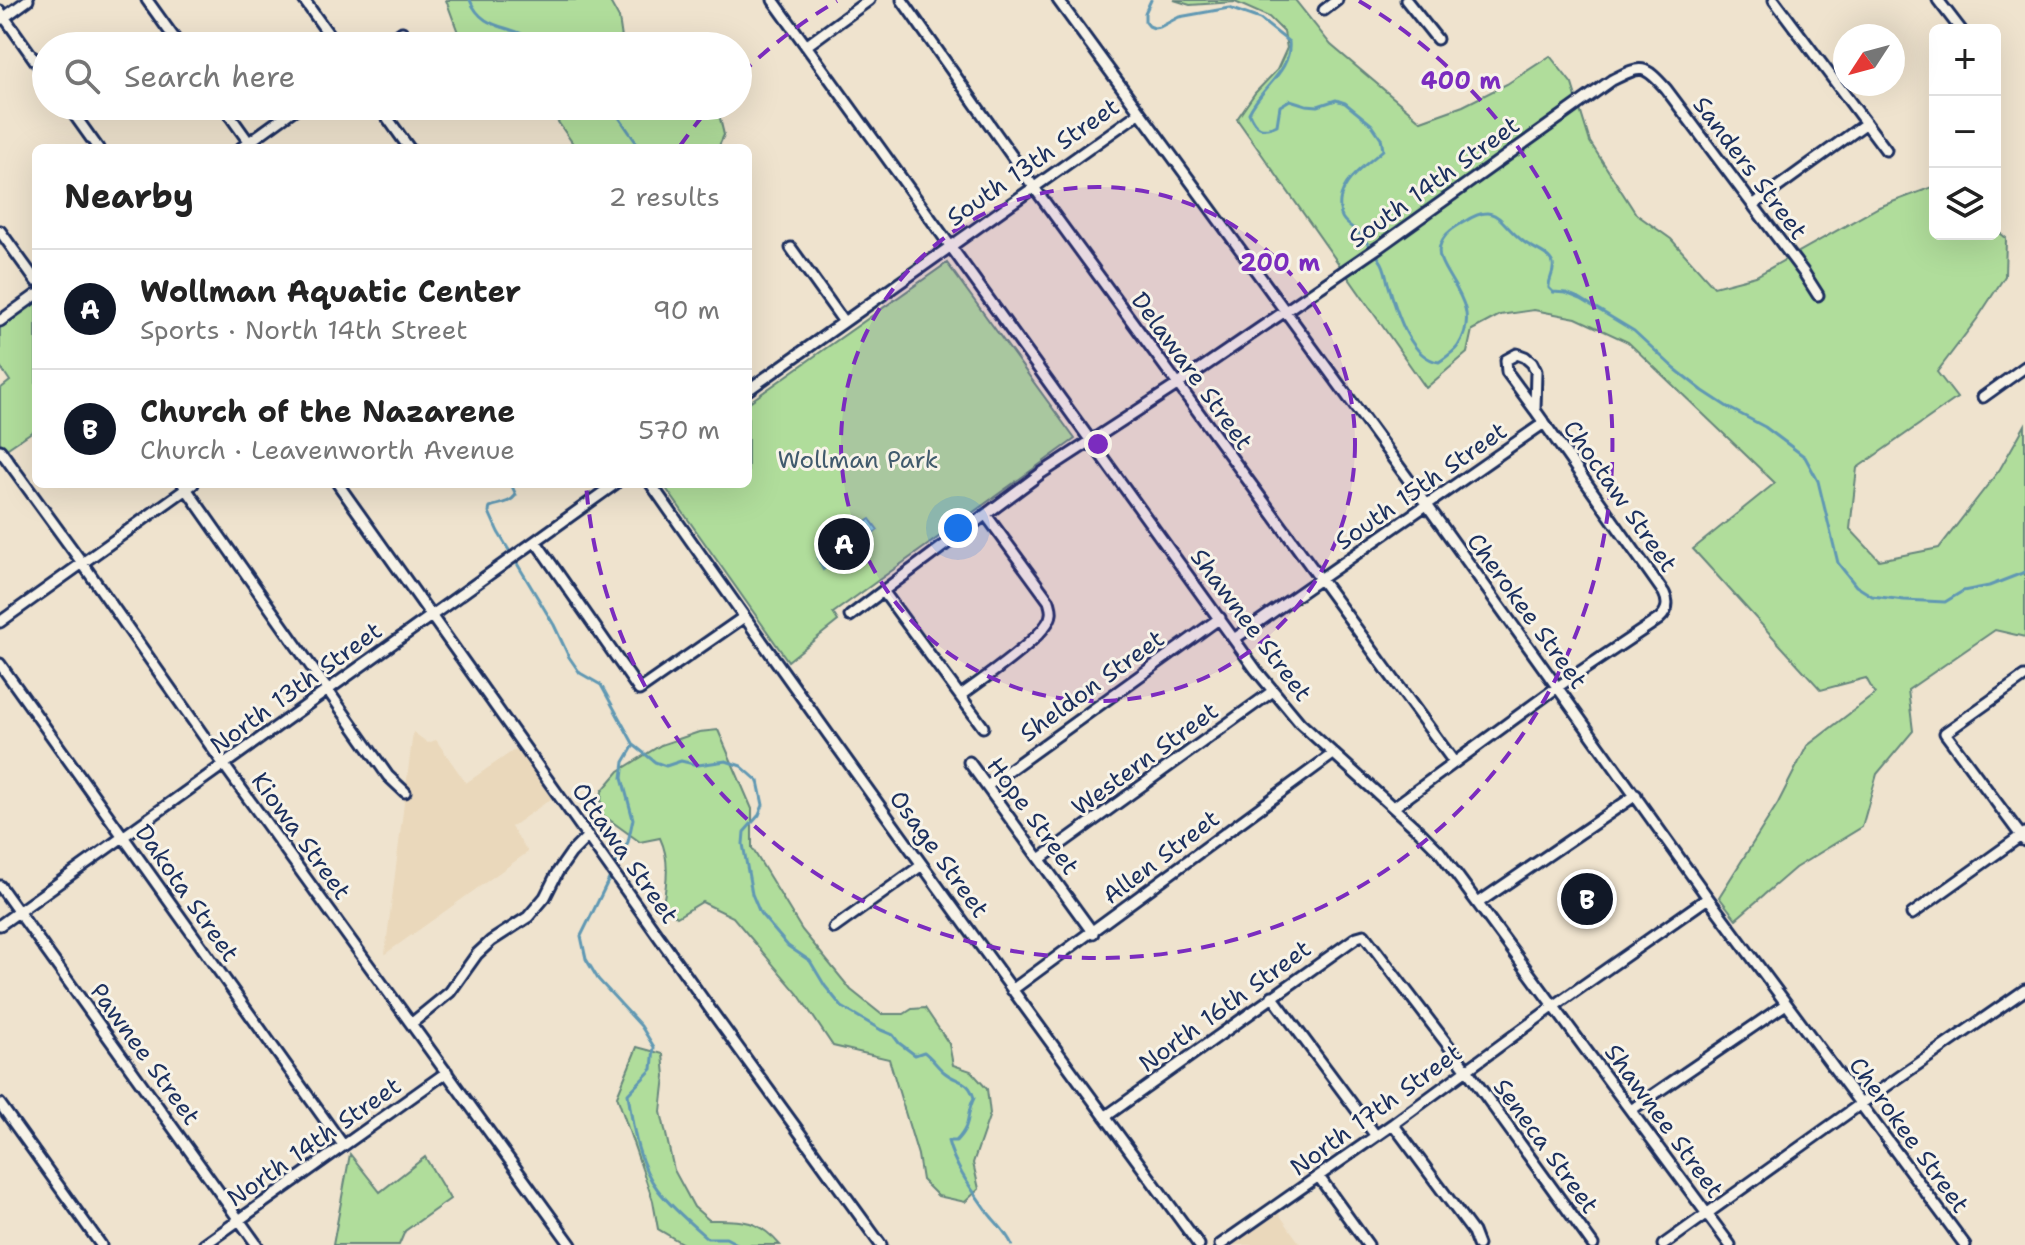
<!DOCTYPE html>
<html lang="en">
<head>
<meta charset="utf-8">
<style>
	body { margin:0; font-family:"Shantell Sans",sans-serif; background:#f2f2f2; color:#222 }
	.controls { position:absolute; right:24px; top:24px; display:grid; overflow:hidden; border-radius:12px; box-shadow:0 8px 32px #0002 }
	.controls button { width:72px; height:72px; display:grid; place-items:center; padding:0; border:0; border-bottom:2px solid #e0e0e0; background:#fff; color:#222; font:40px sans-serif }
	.compass { position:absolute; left:1833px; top:24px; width:72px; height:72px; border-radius:50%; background:#fff; box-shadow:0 8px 32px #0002; rotate:234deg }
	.you { position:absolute; left:958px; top:528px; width:28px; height:28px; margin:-20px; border:6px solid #fff; border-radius:50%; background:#1a73e8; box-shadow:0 0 0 12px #1a73e833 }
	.badge { display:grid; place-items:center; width:52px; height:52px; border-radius:50%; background:#111827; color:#fff; font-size:26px; font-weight:700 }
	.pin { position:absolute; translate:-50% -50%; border:4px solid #fff; box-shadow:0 2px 8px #0006 }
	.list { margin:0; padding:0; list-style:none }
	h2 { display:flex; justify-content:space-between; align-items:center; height:104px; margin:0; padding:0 32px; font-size:34px }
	h2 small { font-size:26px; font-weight:400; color:#767676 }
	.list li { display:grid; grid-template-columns:52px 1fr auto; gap:24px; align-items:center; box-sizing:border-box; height:120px; padding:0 32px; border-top:2px solid #e0e0e0 }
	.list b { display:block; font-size:30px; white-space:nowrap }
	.list p { margin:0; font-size:26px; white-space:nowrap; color:#767676 }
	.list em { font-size:26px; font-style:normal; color:#767676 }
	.icon { flex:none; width:44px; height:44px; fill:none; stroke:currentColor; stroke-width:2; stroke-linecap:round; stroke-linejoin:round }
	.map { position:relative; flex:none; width:2025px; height:1245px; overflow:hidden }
	.search { position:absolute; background:#fff; box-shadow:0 8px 32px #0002; left:32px; top:32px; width:720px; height:88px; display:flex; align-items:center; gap:20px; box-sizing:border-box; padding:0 28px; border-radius:44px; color:#767676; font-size:30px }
	.panel { position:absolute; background:#fff; box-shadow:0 8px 32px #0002; left:32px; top:144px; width:720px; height:344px; border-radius:12px }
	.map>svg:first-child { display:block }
</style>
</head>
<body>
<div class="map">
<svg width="2025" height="1245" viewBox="0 0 2025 1245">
	<rect width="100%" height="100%" fill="#efe3ce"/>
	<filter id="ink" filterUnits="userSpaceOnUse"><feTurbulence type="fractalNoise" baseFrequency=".0125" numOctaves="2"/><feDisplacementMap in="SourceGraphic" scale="16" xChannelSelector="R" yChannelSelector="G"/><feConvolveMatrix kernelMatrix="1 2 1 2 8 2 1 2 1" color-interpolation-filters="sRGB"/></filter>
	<g filter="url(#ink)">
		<path fill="#ead8bb" d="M413 732 428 743 436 740 466 783 523 744 558 794 511 827 528 852 385 954Z
			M1274 1207 1301 1245H1220Z"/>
		<path fill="#b0dd9b" stroke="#66867c" stroke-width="2" d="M446 0H609L619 18 622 38 628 46H463Z
			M1174 0H1295L1331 45 1421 121 1463 106 1507 84 1550 56 1572 84 1590 142 1636 214 1671 239 1714 287 1756 276 1879 207 1935 186V234H1995V229L2006 238 2005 276 1977 319 1937 372 1957 398 1857 468 1850 529 1879 560 1939 548 2000 469 2025 425V637L1995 630 1908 690 1913 731 1877 774 1862 827 1795 868 1736 919 1719 897 1778 803 1807 746 1875 694 1866 678 1821 690 1693 549 1775 483 1628 342 1576 318 1534 310 1500 315 1472 330 1467 353 1426 388 1237 119 1255 93 1277 70 1287 48 1284 32 1269 17 1235 2 1190 5Z
			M547 106H717L724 135 718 148H576Z
			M947 263 1075 439 833 613 838 621 788 661 663 484H748V403Z
			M36 295V429L2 452 0 450V389L10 381 0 366V321Z
			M718 730 752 809V848L802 930 851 990 881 1014H904L912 1009 925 1008 949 1044 953 1065 971 1071 987 1089 990 1114 973 1163 979 1189 965 1202 938 1196 922 1180 918 1155 889 1059 833 1046 798 994 733 917 702 902 677 917 663 904C667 882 670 859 660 838L640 842 600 813 602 791 619 771 661 745 699 732Z
			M637 1047 663 1054 665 1076 661 1112 674 1170 694 1207 709 1220C741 1220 757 1218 780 1245H685L658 1229 653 1201 617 1096Z
			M350 1154 380 1192 425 1157 450 1199 405 1231 399 1245H333Z"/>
		<path fill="#8edeeb" stroke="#6098b3" stroke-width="2" d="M870 519 878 530 867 538 872 545 857 555 852 549 850 550 856 559 848 564 840 557 823 570C817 561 816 552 818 541L826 543V541L819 539 831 524 842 539 844 537 839 531 854 520 859 526Z"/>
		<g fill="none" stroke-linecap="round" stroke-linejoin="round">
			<path stroke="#497596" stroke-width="2" d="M852 532 859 535V544L848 552 838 550 830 555 826 553 825 547 828 539H841Z"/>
			<path stroke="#6098b3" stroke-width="3" d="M470 0C484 35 516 21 538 46
				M1151 0 1145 13V21L1149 26 1154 28 1160 27 1179 17 1229 8 1260 19 1289 42C1292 71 1261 87 1249 113 1255 128 1262 132 1277 125L1280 106 1290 100 1306 105 1318 106 1336 100 1345 103 1372 125 1381 138 1383 150C1368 164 1343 178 1340 201 1338 225 1351 223 1361 236 1367 243 1375 251 1380 260 1385 266 1386 276 1388 283 1396 309 1409 358 1439 362 1446 357 1454 352 1458 346 1488 300 1428 270 1441 243 1445 233 1455 227 1464 222 1498 200 1498 223 1524 242 1533 249 1549 253 1553 264 1555 273 1548 279 1549 288L1553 292 1566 293 1581 299 1634 331 1675 369 1703 391 1729 408 1765 427 1805 457 1818 481 1838 563 1856 586 1872 596 1904 600 1945 602 1963 591 1989 586 2025 572
				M585 106 590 109 616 113 640 148
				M511 484 516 495C509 504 501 503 490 507L489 512 498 532 554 625 569 657 580 673 601 685 634 745 624 762 622 778 633 819 628 842 614 868
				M635 746 655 762 666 766 681 761 698 765 726 761 741 766 758 781 763 805 759 815 744 832 743 844 752 894 760 913 788 946 810 961 825 986 842 1007 881 1030 893 1035 899 1043 915 1055 924 1052C932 1058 936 1065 944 1072 957 1083 968 1078 974 1098 965 1115 973 1123 956 1141H948C955 1168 973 1191 989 1214 997 1224 1007 1233 1012 1245
				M611 875 581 936 586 959 598 979 641 1026 654 1047 652 1069 628 1094C633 1126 637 1163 658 1190 672 1208 690 1223 707 1238H726L739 1245"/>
			<g stroke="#1b2f5e" stroke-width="15">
				<path id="minor" d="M147 0 180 46
					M304 0 337 46
					M773 0 1256 670 1300 723 1420 832 1439 851 1730 1245
					M902 0 1033 186 1454 762
					M1058 0 1427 505 1708 898 1965 1245
					M1406 0 1437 39
					M1774 0 1886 150
					M1938 0 1961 30
					M1324 10 1337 0
					M0 11 46 76
					M2 19 28 0
					M383 46 402 32
					M806 46 869 0
					M68 106 98 148
					M223 106 253 148
					M379 106 409 148
					M241 148 299 106
					M1753 205 1865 124
					M0 231 36 281
					M791 248 844 322
					M0 321 36 295
					M748 390 1139 113
					M1983 397 2025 367
					M0 450 83 564 224 765 571 1245
					M183 484 388 776 405 792
					M338 484 710 1009 881 1245
					M651 484C830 740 1014 993 1199 1245
					M536 542 639 690 744 617
					M883 591 983 727
					M850 616 883 591 1040 474 1177 385 1379 247 1612 80C1641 66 1643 63 1666 89L1804 273 1818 295
					M0 622 193 484
					M1234 639 1544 423
					M0 664 343 1145
					M2024 677 1945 733 2025 841
					M961 695C979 682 1050 634 1051 614 1052 610 1050 605 1049 601L986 515
					M969 762 1093 933
					M987 786 1220 618
					M1394 807 1556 688 1659 619C1668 611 1669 603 1664 593L1535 410 1536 371 1532 363 1525 357 1517 354 1506 360 1507 372 1535 410
					M1040 859 1273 691
					M0 886 257 1245
					M1478 903 1636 795
					M1912 914 2025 833
					M0 925 615 484
					M834 928 922 865
					M1012 990 1333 754
					M1272 996 1376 1136
					M412 1023 450 992 477 954 491 941 528 917 545 897 557 873 571 853 588 836
					M0 1104 101 1245
					M1631 1110 1786 1004
					M1105 1117 1357 937 1364 935 1467 1070 1593 1245
					M1393 1124 1473 1232 1478 1245
					M1319 1177 1368 1245
					M204 1245 447 1072
					M1220 1245 1393 1124 1554 1006 1708 898
					M1663 1245 1862 1103 2025 990"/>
			</g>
			<use href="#minor" stroke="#f7f3e8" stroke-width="9"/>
		</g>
	</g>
	<circle cx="1098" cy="444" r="257" fill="#7b2cbf" fill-opacity=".12"/>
	<g fill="none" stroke="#7b2cbf" stroke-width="4" stroke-dasharray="14 10">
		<circle cx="1098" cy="444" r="257"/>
		<path d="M680 146A514 514 0 0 1 710 107M741 74A514 514 0 0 1 837 1M1359 1A514 514 0 1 1 586 484"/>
	</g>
	<g text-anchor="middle" stroke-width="6" stroke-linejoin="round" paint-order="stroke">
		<g font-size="24" fill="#1b2f5e" stroke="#f7f3e8">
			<text transform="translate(1033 162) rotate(-35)" y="8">South 13th Street</text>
			<text transform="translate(1750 168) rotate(53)" y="8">Sanders Street</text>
			<text transform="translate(1434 182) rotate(-36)" y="8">South 14th Street</text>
			<text transform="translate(1192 371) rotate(54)" y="8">Delaware Street</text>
			<text transform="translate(1421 486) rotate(-35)" y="8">South 15th Street</text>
			<text transform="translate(1620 496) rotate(55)" y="8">Choctaw Street</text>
			<text transform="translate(1527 611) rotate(54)" y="8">Cherokee Street</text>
			<text transform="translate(1251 625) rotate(53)" y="8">Shawnee Street</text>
			<text transform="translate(1092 686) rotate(-36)" y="8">Sheldon Street</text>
			<text transform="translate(296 688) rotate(-36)" y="8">North 13th Street</text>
			<text transform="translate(1145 759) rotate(-36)" y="8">Western Street</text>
			<text transform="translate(1033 816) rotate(54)" y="8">Hope Street</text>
			<text transform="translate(301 836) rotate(54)" y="8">Kiowa Street</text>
			<text transform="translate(625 853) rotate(55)" y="8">Ottawa Street</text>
			<text transform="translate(939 854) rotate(54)" y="8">Osage Street</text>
			<text transform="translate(1161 857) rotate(-37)" y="8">Allen Street</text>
			<text transform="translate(187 893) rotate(55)" y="8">Dakota Street</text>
			<text transform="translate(1225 1006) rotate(-36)" y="8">North 16th Street</text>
			<text transform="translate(145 1054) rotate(54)" y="8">Pawnee Street</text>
			<text transform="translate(1376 1110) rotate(-36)" y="8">North 17th Street</text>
			<text transform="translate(1664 1121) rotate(54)" y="8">Shawnee Street</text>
			<text transform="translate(1909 1135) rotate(54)" y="8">Cherokee Street</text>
			<text transform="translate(314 1142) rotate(-35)" y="8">North 14th Street</text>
			<text transform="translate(1546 1146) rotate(54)" y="8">Seneca Street</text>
		</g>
		<g font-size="24" fill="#405a6d" stroke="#f7f3e8">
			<text x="858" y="468">Wollman Park</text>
		</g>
	</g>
	<circle cx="1098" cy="444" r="12" fill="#7b2cbf" stroke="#f7f3e8" stroke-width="4"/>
	<g font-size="24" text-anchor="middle" font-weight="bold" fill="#7b2cbf" stroke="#f7f3e8" stroke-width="6" stroke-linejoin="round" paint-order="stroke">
		<text x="1461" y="89">400 m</text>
		<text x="1280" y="271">200 m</text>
	</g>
</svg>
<div class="controls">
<button>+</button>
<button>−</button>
<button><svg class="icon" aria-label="layers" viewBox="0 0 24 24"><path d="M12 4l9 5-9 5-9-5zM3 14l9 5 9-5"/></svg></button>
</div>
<svg class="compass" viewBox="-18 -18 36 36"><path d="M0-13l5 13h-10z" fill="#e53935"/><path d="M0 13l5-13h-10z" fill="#767676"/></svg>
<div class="you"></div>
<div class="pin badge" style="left:844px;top:544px">A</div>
<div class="pin badge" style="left:1587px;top:899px">B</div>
<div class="search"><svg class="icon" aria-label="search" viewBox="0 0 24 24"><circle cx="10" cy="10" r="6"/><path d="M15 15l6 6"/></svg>Search here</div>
<section class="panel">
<h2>Nearby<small>2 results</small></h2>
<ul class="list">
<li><span class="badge">A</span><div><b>Wollman Aquatic Center</b><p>Sports · North 14th Street</p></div><em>90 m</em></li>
<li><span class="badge">B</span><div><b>Church of the Nazarene</b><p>Church · Leavenworth Avenue</p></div><em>570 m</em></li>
</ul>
</section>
</div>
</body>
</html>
